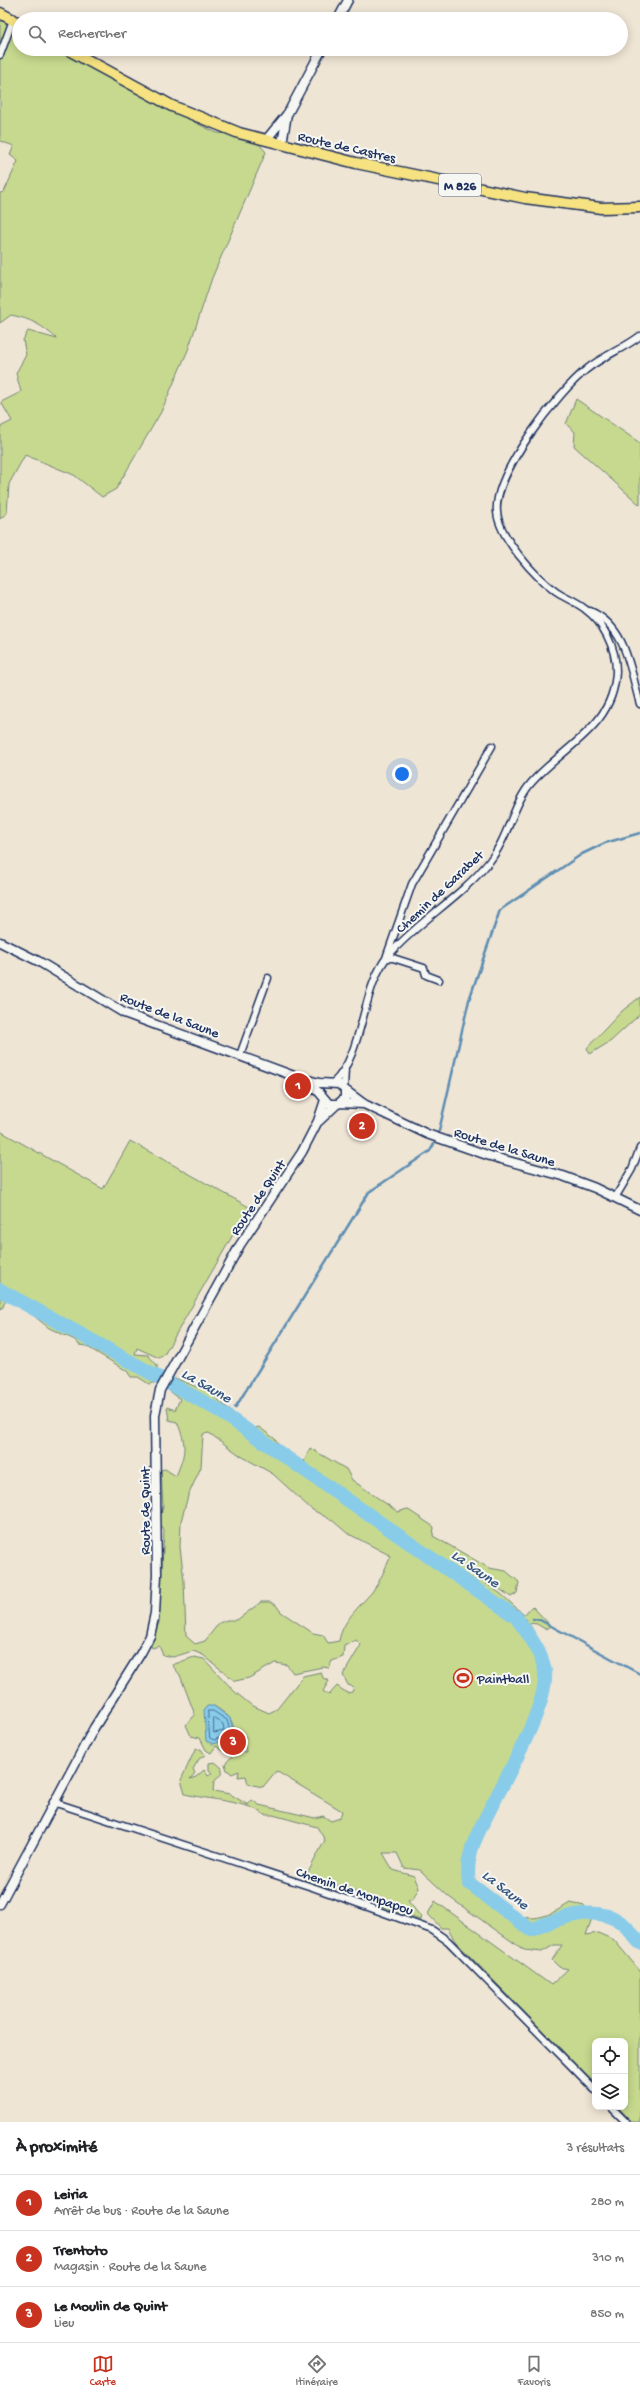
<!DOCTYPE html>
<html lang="fr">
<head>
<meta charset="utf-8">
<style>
	body { margin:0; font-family:"Gochi Hand",sans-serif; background:#f2f2f2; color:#202124 }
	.controls { position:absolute; right:12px; bottom:12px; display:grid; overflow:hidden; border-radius:8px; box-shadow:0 2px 10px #0003 }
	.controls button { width:36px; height:36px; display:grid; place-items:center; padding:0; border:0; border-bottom:1px solid #e0e0e0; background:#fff; color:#202124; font:20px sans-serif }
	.you { position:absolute; left:402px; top:774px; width:14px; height:14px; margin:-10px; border:3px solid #fff; border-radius:50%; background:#1a73e8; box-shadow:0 0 0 6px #1a73e833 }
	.badge { display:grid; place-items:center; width:26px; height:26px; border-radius:50%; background:#c8321e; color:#fff; font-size:13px; font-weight:700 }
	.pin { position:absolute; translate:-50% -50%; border:2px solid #fff; box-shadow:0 1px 4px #0006 }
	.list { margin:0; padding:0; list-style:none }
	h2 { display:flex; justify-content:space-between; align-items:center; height:52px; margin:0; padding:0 16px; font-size:17px }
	h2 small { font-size:13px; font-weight:400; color:#757577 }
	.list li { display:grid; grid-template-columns:26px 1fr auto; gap:12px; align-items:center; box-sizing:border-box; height:56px; padding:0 16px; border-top:1px solid #e0e0e0 }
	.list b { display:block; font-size:15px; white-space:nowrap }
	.list p { margin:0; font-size:13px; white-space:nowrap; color:#757577 }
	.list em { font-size:13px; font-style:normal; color:#757577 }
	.icon { flex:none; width:22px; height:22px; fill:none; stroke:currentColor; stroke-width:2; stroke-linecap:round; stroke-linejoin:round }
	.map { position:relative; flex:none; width:640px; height:2122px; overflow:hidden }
	.search { position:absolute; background:#fff; box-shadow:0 2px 10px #0003; left:12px; right:12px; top:12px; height:44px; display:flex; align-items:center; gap:10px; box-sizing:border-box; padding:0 14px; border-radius:22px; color:#757577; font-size:15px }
	.sheet { height:220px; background:#fff }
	nav { display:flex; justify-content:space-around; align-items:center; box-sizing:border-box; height:56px; border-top:1px solid #e0e0e0; background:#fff; font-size:11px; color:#757577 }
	nav a { display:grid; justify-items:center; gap:2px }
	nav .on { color:#c8321e }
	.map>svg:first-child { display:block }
</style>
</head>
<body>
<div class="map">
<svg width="640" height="2122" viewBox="0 0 640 2122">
	<rect width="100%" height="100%" fill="#efe5d5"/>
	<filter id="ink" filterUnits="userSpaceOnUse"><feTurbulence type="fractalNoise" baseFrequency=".025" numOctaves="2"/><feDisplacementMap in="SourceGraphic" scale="8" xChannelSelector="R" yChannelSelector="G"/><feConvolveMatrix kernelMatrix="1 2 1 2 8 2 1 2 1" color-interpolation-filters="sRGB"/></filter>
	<g filter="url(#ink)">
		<path fill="#c7d98e" stroke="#718476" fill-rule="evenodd" d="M0 19 19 33V49H57L82 63 192 116 194 122 217 133 234 134 258 143 266 152 212 278 188 350 161 412 116 489 102 497 74 475 25 455 9 484 7 513 0 519V427L12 421 1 402 21 392 16 373 26 355 23 340 28 331 57 339C42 325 31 319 11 315L0 323V193L4 192 18 161 10 155 14 146 0 141Z
			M576 399 640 443V505L574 446 575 432 566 424Z
			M640 997V1013L637 1017 611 1041 590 1054 587 1048 622 1011Z
			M0 1131 103 1189 130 1141 249 1207 164 1355 159 1358 137 1348 135 1354 148 1355 157 1365 158 1382 149 1384 138 1377H131L127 1371 86 1346 79 1345 75 1340 49 1328 24 1308 6 1298 3 1307 0 1309Z
			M175 1378 209 1392 252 1429 259 1427 275 1439 285 1453 303 1464 310 1448 346 1469 352 1480 398 1512 407 1509 434 1527 433 1536 489 1568 506 1571 519 1582 517 1593 511 1597 498 1588 497 1581H482L501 1594 524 1615 532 1606 551 1626 545 1629 537 1624 529 1623C539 1642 550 1661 549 1683 547 1706 534 1726 524 1745 503 1787 478 1829 471 1875 480 1888 516 1920 533 1918 547 1917 558 1910 570 1903L585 1906 591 1921 586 1935 598 1933 614 1940 640 1971V2122H632L618 2107H625V2041H595V2084L455 1941 448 1928H441L428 1914 435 1901 551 1985 568 1969 559 1967 552 1960 562 1945H554L542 1952 524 1950 449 1897 420 1870 404 1868 397 1853H383L393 1870 414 1876 419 1888 413 1899 408 1901 421 1917 420 1920 374 1904 375 1900 338 1885 333 1895 318 1893 314 1887 302 1884 325 1840 317 1827 273 1815H264C253 1802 204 1799 185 1794L181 1780 195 1750 201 1749 205 1755 199 1759 193 1769 195 1773 190 1779 196 1777 204 1770 208 1776 212 1773 209 1770V1763L215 1762 222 1768V1773L214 1782 213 1791 230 1794 248 1805 252 1800 259 1805 315 1818 323 1816 331 1821 340 1818 342 1811 276 1771 263 1787 248 1784 246 1776 238 1777 239 1771 232 1774 227 1770 225 1764 237 1751 246 1752 244 1740 246 1737 238 1732 237 1728 234 1733C234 1718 226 1714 214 1706L213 1744 230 1738 222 1751 216 1746 211 1753 206 1750 200 1738 191 1736 186 1725 195 1715 180 1675 172 1665 194 1657 204 1659 235 1692 251 1705 269 1713 277 1709 303 1676 321 1672 323 1678 329 1681 323 1691 329 1695 337 1686 347 1693 352 1692 354 1687 348 1685 343 1675 361 1645 356 1640 344 1646 343 1657 332 1661 329 1668 323 1667 293 1673 287 1665 275 1663 249 1678 235 1681 203 1655 193 1651 173 1657 163 1655 159 1646 152 1648 150 1643 159 1623 164 1531 159 1521 163 1506 161 1470 165 1469 176 1476C186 1452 187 1445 177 1422L169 1420 167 1407 175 1410 180 1399 167 1389ZM209 1433 241 1456 273 1474 311 1509 333 1521 347 1533 391 1556C385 1568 380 1582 372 1592 360 1606 342 1621 339 1641L328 1643 323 1635 313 1633 281 1612 276 1605 270 1602H261L237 1620H227L219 1623 205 1641 195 1644 186 1636 184 1581 180 1547 181 1521 188 1496 201 1467 203 1434Z"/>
		<path fill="#88ccea" stroke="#5c8db2" d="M207 1706H214L230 1718 234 1733 230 1738 213 1744 206 1741 204 1710Z"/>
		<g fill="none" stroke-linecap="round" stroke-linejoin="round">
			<path stroke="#476e96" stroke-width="1" d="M208 1711H213L227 1720 230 1731 227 1735 214 1740 210 1738Z
				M214 1718 223 1724 224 1731 214 1733Z"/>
			<path stroke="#5c8db2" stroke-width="2.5" d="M439 1131 469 1000 500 910 582 854 605 843 640 833
				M235 1408 369 1192 430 1151 434 1144
				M230 1418 231 1415
				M533 1619 540 1620 640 1674
				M519 1620H526"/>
			<path stroke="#88ccea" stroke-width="14" d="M0 1290 218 1410 516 1617C527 1632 542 1652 545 1671 549 1706 501 1786 485 1819 474 1840 465 1859 469 1883L531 1930C558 1918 597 1903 623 1924 629 1929 634 1937 640 1943"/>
			<g stroke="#1b2f5e" stroke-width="9">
				<path id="minor" d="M0 55 13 20
					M590 611C627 627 630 670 640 704
					M439 980 426 975 424 968 393 958H386L412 884 492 746
					M240 1055 268 978
					M333 1083C364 1055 361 988 388 956 418 921 460 898 489 862 509 837 513 803 532 782 565 745 614 727 616 671 616 647 603 622 585 609 576 602 565 598 556 592 535 577 499 537 497 512 493 474 558 392 587 369 603 356 623 349 640 336
					M344 1088 345 1068
					M615 1198 632 1169 640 1148
					M53 1802 315 1888 432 1930 448 1941 595 2090
					M611 2107 626 2122"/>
			</g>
			<g stroke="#1b2f5e" stroke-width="11">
				<path id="tertiary" d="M338 19 348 0
					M266 140 288 113 322 49
					M282 144 287 114
					M0 942 38 961 124 1013 294 1076 319 1083 339 1084 345 1090V1098L338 1104H329L319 1092 294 1076
					M345 1090 364 1104 427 1134 490 1156 563 1176 595 1188 640 1210
					M340 1103 364 1104
					M319 1121 336 1105
					M0 1904 94 1728 141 1653 150 1636 155 1613 157 1575 155 1415 160 1390 240 1245 302 1152 318 1121 325 1100"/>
			</g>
			<g stroke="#1b2f5e" stroke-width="13">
				<path id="primary" d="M0 13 19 23
					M67 49 172 106 239 133 356 163 525 198 601 208 640 207"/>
			</g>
			<use href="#minor" stroke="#f6f6f2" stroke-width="6"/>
			<use href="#tertiary" stroke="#f6f6f2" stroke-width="8"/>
			<use href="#primary" stroke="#f6e281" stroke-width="10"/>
		</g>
	</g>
	<defs>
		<g id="stadium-ring" transform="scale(1)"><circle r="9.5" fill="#f6f6f2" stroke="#c8321e" stroke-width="1.5"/><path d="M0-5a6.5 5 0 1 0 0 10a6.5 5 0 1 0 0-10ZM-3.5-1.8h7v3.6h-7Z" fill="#c8321e"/></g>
	</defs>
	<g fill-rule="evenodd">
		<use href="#stadium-ring" x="463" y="1678"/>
	</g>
	<g text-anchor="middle" stroke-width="4" stroke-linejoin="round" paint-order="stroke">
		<rect fill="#f6f6f2" stroke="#5d6b8a" stroke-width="1" x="439" y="174" width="42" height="22" rx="3"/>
		<g font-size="13" font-weight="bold" fill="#1b2f5e">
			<text x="460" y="190">M 826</text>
		</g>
		<g font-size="14" fill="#1b2f5e" stroke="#f6f6f2">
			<text transform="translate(347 146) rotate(13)" y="5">Route de Castres</text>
			<text transform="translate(439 891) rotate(-43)" y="5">Chemin de Garabet</text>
			<text transform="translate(170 1014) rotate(21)" y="5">Route de la Saune</text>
			<text transform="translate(505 1146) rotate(17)" y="5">Route de la Saune</text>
			<text transform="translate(257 1197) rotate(-56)" y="5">Route de Quint</text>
			<text transform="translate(144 1511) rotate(-90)" y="5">Route de Quint</text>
			<text transform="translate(355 1890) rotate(19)" y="5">Chemin de Monpapou</text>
		</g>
		<g font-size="14" fill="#1b2f5e" stroke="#f6f6f2" text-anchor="start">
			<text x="477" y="1683">Paintball</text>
		</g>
		<g font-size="15" font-style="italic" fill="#365681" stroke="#f6f6f2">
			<text transform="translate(207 1385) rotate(30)" y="5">La Saune</text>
			<text transform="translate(476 1568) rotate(35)" y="5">La Saune</text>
			<text transform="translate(506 1889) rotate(38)" y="5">La Saune</text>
		</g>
	</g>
</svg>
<div class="controls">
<button><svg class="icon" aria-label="locate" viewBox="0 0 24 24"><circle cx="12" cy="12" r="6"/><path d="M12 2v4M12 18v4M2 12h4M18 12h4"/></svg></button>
<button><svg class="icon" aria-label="layers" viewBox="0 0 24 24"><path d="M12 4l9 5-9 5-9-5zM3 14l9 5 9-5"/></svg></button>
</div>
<div class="you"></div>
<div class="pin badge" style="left:298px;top:1086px">1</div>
<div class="pin badge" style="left:362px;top:1126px">2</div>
<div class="pin badge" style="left:233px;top:1742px">3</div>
<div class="search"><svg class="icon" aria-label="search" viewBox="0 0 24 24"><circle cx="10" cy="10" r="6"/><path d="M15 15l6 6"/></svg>Rechercher</div>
</div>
<section class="sheet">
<h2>À proximité<small>3 résultats</small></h2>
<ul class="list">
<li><span class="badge">1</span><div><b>Leiria</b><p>Arrêt de bus · Route de la Saune</p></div><em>280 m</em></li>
<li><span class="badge">2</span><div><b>Trentoto</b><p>Magasin · Route de la Saune</p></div><em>310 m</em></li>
<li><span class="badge">3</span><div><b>Le Moulin de Quint</b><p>Lieu</p></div><em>850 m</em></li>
</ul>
</section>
<nav>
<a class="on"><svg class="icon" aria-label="map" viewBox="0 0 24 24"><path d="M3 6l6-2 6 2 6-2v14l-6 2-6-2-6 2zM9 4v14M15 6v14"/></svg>Carte</a>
<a><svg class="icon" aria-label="directions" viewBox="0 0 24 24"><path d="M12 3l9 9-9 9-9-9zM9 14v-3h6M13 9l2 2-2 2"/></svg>Itinéraire</a>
<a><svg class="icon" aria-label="saved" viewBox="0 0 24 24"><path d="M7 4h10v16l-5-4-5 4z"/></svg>Favoris</a>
</nav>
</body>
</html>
